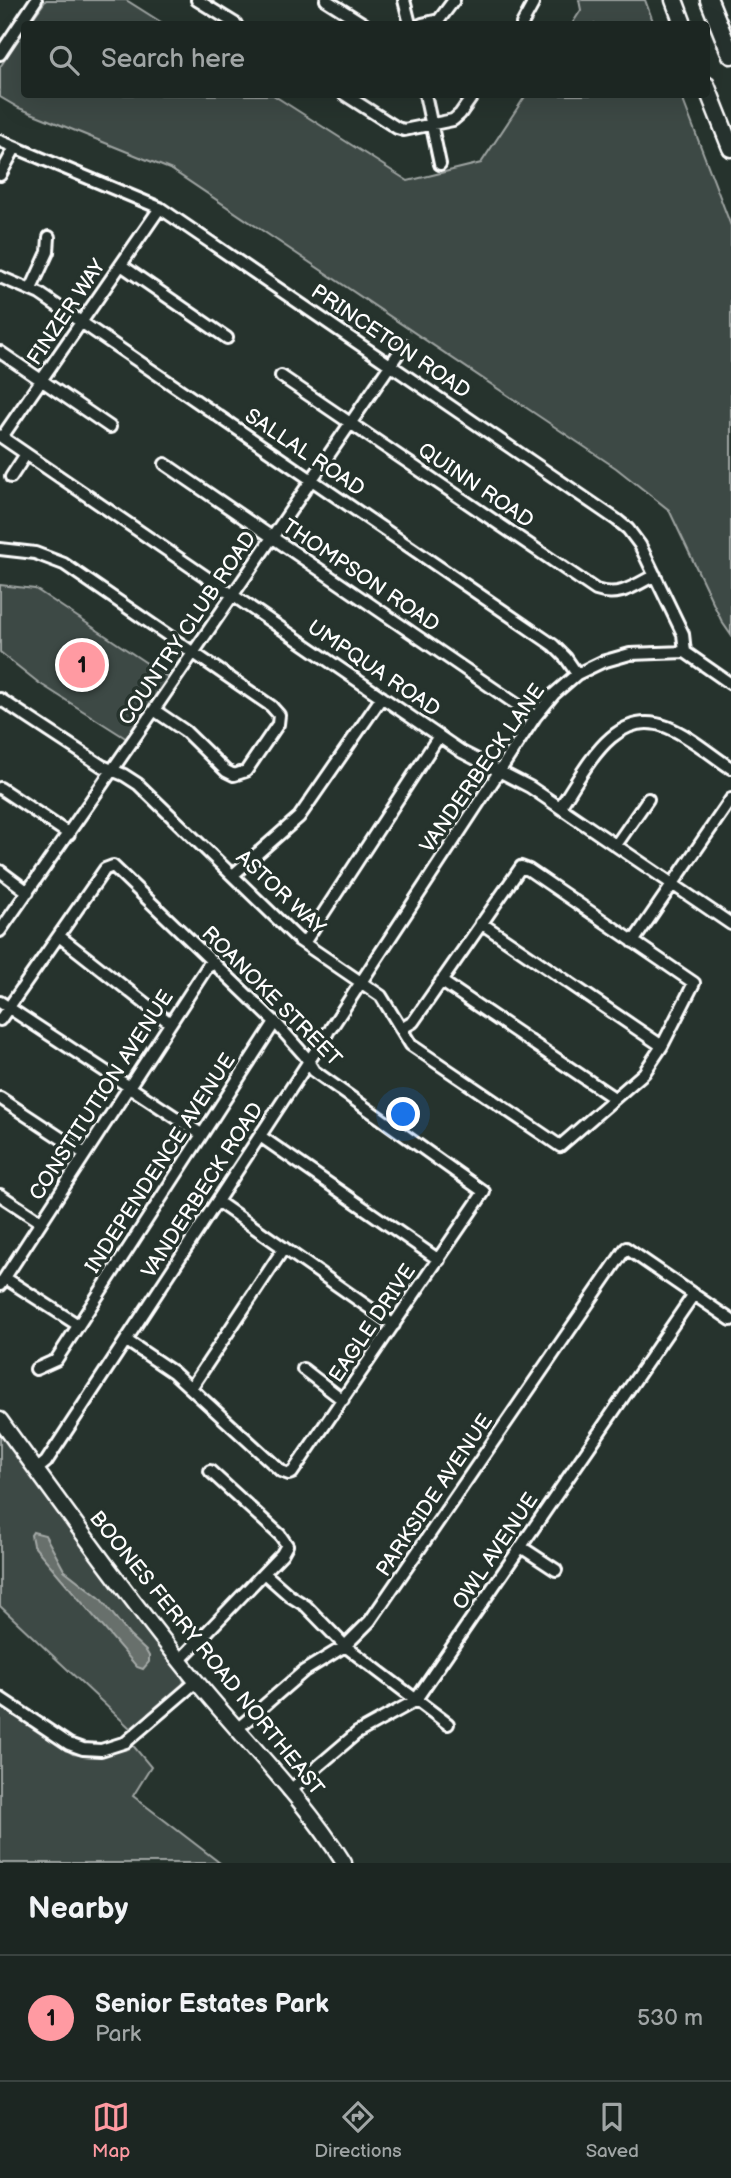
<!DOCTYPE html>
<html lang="en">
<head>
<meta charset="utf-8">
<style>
	body { margin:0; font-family:"Balsamiq Sans",sans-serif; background:#29322f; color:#f1f3f6 }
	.you { position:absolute; left:404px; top:1115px; width:24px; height:24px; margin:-18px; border:5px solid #fff; border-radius:50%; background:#1a73e8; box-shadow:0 0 0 10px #1a73e833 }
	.badge { display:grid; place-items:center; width:46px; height:46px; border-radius:50%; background:#ff9aa2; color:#111; font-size:23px; font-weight:700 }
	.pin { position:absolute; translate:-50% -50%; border:4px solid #fff; box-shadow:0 2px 7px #0006 }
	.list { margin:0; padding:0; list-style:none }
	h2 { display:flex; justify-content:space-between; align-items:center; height:91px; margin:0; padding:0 28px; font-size:30px }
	h2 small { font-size:23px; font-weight:400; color:#a0a5a5 }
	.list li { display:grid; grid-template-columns:46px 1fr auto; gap:21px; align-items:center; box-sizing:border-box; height:126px; padding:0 28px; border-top:2px solid #3a4340 }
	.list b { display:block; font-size:26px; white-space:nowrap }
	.list p { margin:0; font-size:23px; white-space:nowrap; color:#a0a5a5 }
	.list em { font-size:23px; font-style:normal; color:#a0a5a5 }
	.icon { flex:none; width:38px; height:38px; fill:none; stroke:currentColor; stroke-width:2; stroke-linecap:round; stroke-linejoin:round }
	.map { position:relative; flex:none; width:731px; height:1863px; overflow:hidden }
	.search { position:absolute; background:#1c2622; box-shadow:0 7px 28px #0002; left:21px; right:21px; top:21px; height:77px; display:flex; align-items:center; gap:18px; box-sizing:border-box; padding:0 24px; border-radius:7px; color:#a0a5a5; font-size:26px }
	.sheet { height:217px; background:#1c2622 }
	nav { display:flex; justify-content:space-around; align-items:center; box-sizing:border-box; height:98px; border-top:2px solid #3a4340; background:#1c2622; font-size:19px; color:#a0a5a5 }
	nav a { display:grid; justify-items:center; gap:4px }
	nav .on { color:#ff9aa2 }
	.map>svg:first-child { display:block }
</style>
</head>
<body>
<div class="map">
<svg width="731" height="1863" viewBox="0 0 731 1863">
	<rect width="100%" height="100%" fill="#26332d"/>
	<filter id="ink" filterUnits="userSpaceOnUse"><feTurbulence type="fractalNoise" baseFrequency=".0143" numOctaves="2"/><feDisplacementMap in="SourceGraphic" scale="14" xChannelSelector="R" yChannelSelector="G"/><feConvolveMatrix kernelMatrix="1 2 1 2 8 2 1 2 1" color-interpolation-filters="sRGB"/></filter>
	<g filter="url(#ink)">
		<path fill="#3e4944" stroke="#9ea4a2" stroke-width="2" d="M46 0H126L164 24H29Z
			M579 0H645L654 24H572L581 10Z
			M24 31V94L273 95 408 181 481 163 526 95H681L731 226V635L722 622 669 510 616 468 172 170 19 108 0 97V67Z
			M0 585 35 589 40 592 169 678 127 739 39 683 0 652Z
			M0 1432 182 1674 184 1682 180 1689 132 1730 0 1606Z
			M0 1706 73 1754C95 1758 112 1754 131 1743L151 1767 133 1796 220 1863H0Z"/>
		<path fill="#67706c" stroke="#a4a9a7" stroke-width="2" d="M33 1532 45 1535 64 1570 100 1598 130 1636 146 1651 149 1656V1662L143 1669 137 1667 33 1545 31 1535Z"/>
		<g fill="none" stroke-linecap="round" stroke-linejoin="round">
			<g stroke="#fff" stroke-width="16">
				<path id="minor" d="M197 0 236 24
					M326 0 364 24
					M404 0 410 24
					M422 24 439 20 454 0
					M522 24 533 4 531 0
					M0 54 36 0
					M344 94 397 128 404 130 453 120 460 114 474 94
					M425 94 440 164
					M0 141 160 208 617 520 628 529 640 545 683 634 685 652
					M0 175 15 148
					M121 265 227 338
					M0 277 40 294 553 645 566 658 577 674
					M31 289 48 252 49 237
					M0 352 110 427
					M281 376 596 590C619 598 634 586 655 575
					M0 436 462 752 530 787 731 924
					M2 437 160 208
					M165 464 535 717
					M11 477 26 454
					M0 549 35 553 64 564 271 706 279 715 278 724 246 771 234 775 226 771 185 731 154 710
					M0 699 102 766 124 775 138 784 299 940 381 996 411 1045 560 1146 644 1073 662 1046 694 983 529 870 521 867 413 1022 401 1029
					M0 788 69 834
					M560 807C585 771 613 706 667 727 690 736 711 755 731 768
					M616 845 648 799
					M0 871 28 892
					M233 875 299 817 382 697
					M481 923 662 1046
					M0 931 154 710 404 345
					M59 936 170 1023
					M633 942 731 799
					M304 943 439 736
					M441 981 614 1098
					M0 1002 201 1134
					M0 1020 105 869 113 866 275 1022 305 1056 314 1071 484 1192 292 1473 289 1474 281 1471 173 1372 127 1341
					M331 1028 535 717 554 694 577 674 602 662 630 654 685 652 731 684
					M0 1098 85 1154
					M260 1136 439 1260
					M0 1195 41 1222
					M218 1202 394 1325
					M5 1278 78 1325
					M0 1285 211 961
					M36 1369 56 1360 275 1022
					M303 1369 343 1400
					M191 1388 284 1248
					M36 1470 46 1462 328 1032
					M521 1547 556 1570
					M264 1573 290 1596 306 1606 345 1646 448 1724
					M180 1660 282 1554 287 1545 280 1535 210 1471
					M0 1698 69 1744 83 1749 101 1750 126 1742 197 1681
					M237 1729 304 1671 345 1646 370 1621 626 1248 731 1320
					M289 1791 357 1733 415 1701 694 1294"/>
			</g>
			<g stroke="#fff" stroke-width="19">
				<path id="major" d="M0 1420C64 1508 127 1596 196 1681 245 1741 303 1797 344 1863"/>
			</g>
			<g stroke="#fff" stroke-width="21">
				<path id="highway" d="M674 0 683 24
					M709 0 731 55
					M706 85 731 148"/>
			</g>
			<use href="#minor" stroke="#26332d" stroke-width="10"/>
			<use href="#major" stroke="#26332d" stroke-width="14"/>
			<use href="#highway" stroke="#26332d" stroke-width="16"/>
		</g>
	</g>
	<g text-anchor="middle" stroke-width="7" stroke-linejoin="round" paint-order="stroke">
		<g font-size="21" fill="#fff" stroke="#26332d">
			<text transform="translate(66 312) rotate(-56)" y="7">FINZER WAY</text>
			<text transform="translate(391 341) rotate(34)" y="7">PRINCETON ROAD</text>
			<text transform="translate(305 452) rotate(34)" y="7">SALLAL ROAD</text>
			<text transform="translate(476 485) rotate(34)" y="7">QUINN ROAD</text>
			<text transform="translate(361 575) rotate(34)" y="7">THOMPSON ROAD</text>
			<text transform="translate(187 628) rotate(-56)" y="7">COUNTRY CLUB ROAD</text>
			<text transform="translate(374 668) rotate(34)" y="7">UMPQUA ROAD</text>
			<text transform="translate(482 768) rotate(-55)" y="7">VANDERBECK LANE</text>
			<text transform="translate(281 892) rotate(43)" y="7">ASTOR WAY</text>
			<text transform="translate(272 996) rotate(45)" y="7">ROANOKE STREET</text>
			<text transform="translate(101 1095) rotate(-57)" y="7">CONSTITUTION AVENUE</text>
			<text transform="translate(160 1163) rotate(-57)" y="7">INDEPENDENCE AVENUE</text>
			<text transform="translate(202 1190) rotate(-57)" y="7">VANDERBECK ROAD</text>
			<text transform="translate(372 1323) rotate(-56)" y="7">EAGLE DRIVE</text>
			<text transform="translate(434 1495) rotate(-56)" y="7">PARKSIDE AVENUE</text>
			<text transform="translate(495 1551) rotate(-56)" y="7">OWL AVENUE</text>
			<text transform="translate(207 1653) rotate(51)" y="7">BOONES FERRY ROAD NORTHEAST</text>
		</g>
	</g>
</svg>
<div class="you"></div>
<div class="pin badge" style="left:82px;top:665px">1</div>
<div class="search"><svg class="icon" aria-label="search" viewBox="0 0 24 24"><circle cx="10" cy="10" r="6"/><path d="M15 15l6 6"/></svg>Search here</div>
</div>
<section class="sheet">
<h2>Nearby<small></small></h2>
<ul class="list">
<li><span class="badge">1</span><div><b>Senior Estates Park</b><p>Park</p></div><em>530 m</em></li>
</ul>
</section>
<nav>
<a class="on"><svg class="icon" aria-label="map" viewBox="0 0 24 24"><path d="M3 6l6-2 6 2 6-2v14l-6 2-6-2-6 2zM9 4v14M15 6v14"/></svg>Map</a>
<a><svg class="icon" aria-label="directions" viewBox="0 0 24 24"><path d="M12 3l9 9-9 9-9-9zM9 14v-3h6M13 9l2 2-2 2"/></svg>Directions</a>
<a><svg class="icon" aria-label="saved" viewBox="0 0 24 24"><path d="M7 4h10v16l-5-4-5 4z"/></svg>Saved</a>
</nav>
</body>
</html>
